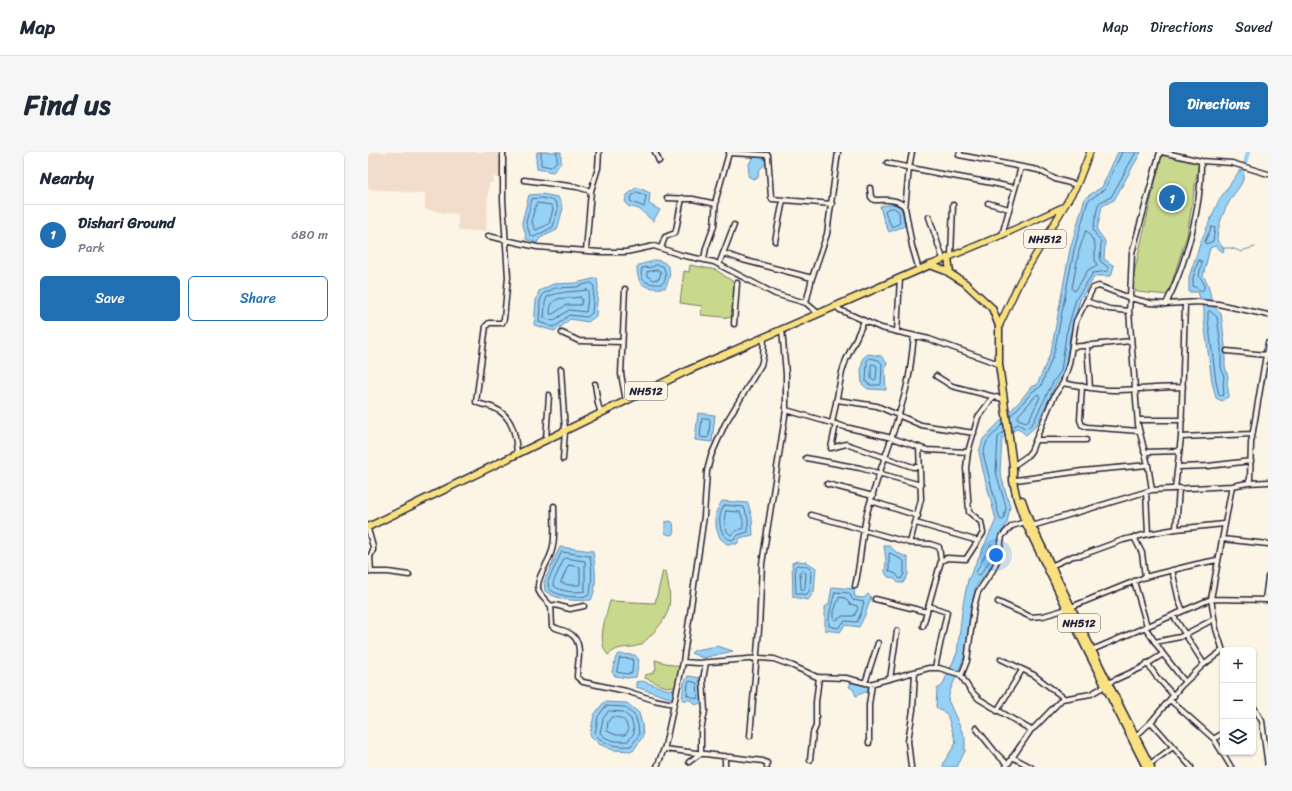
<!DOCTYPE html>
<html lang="en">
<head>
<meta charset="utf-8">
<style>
	body { margin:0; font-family:Sriracha,sans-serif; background:#f6f6f7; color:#1f2937 }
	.controls { position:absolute; right:12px; bottom:12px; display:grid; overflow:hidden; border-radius:6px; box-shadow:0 1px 3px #0004 }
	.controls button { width:36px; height:36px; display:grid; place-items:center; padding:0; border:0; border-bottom:1px solid #e0e1e3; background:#fff; color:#1f2937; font:20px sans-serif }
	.you { position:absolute; left:628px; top:403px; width:14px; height:14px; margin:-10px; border:3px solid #fff; border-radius:50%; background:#1a73e8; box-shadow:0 0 0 6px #1a73e833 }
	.badge { display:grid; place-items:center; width:26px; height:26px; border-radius:50%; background:#1f6fb2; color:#fff; font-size:13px; font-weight:700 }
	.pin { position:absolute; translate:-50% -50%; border:2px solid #fff; box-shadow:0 1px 4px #0006 }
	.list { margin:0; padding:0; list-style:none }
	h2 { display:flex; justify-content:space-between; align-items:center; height:52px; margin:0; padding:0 16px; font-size:17px }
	h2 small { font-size:13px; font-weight:400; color:#747a83 }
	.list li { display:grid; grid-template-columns:26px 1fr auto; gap:12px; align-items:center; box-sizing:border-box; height:60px; padding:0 16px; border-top:1px solid #e0e1e3 }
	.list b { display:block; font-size:15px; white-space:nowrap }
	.list p { margin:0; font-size:13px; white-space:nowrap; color:#747a83 }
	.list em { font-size:13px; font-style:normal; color:#747a83 }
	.actions { display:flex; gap:8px; padding:12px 16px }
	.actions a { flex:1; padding:9px 0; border:1px solid #1f6fb2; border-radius:6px; text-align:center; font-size:14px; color:#1f6fb2 }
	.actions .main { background:#1f6fb2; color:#fff }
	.icon { flex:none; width:22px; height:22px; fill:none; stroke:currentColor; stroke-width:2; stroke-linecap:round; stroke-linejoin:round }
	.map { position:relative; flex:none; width:900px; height:615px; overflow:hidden; border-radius:6px }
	header { display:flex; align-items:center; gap:24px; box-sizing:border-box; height:56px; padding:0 20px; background:#fff; border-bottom:1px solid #e0e1e3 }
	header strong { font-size:19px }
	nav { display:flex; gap:22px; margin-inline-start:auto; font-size:14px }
	.intro { display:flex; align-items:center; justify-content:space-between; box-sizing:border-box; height:96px; padding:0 24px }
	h1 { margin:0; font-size:28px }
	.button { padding:10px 18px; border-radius:6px; background:#1f6fb2; color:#fff; font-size:14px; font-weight:700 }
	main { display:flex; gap:24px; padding:0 24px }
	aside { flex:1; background:#fff; border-radius:6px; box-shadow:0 1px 3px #0004 }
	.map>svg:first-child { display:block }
</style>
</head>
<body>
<header>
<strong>Map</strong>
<nav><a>Map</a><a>Directions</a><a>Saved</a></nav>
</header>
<div class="intro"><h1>Find us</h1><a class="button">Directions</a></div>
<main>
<aside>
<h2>Nearby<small></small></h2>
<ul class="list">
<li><span class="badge">1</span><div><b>Dishari Ground</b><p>Park</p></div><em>680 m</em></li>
</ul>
<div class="actions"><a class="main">Save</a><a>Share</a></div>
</aside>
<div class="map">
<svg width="900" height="615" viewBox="0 0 900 615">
	<rect width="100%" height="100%" fill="#fcf5e5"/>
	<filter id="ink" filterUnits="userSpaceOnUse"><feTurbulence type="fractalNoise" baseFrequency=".025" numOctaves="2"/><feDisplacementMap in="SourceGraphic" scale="8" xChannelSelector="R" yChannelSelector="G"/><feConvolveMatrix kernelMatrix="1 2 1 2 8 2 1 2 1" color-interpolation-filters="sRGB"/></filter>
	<g filter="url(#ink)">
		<path fill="#f2ddcc" d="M0 0H140L136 27 126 25 125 31H121L118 79H90V62L76 61 57 57V42L0 37Z"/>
		<path fill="#c8d88c" stroke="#757d64" d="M799 2 831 10 819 83 800 143 769 140 763 134 793 4Z
			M322 113 348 118 370 133 365 166 333 163 334 154 312 151 316 119 321 120Z
			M295 419 298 420C304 450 305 461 283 483 280 486 276 491 272 493 259 498 252 492 240 503 228 489 238 465 242 449L287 451Z
			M287 508 312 515 309 535C296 537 288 530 277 526V523L285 521 288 517Z"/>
		<path fill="#96d1f6" stroke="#688bab" d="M169 0H193V11L185 20 169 17 168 8Z
			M750 0H773L746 48 734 54 729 78 737 89 736 107 746 114 743 124H727L712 148 702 184 697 221 688 232 668 274 658 283 650 276 634 286 632 320 642 355 639 371 629 388V398L625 412 608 434 603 459 598 501 582 539 580 548 597 586V599L589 615H575L576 610 588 591 579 562 568 555 569 537 574 534 589 501 595 452 600 428 628 368 615 319 611 300 615 287 652 249 663 235 669 233 683 200 702 97 717 46 734 35Z
			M386 3 398 6 400 10 391 18 390 26 385 27 380 24 381 12Z
			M872 18 876 23C874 34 870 36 864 45 856 58 850 72 849 88L856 97 855 100 847 94 842 96 835 124C845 135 839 152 853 161L857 193V214L860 225 859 231 861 244 854 249 848 246 844 230 836 169V157L830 140H821V125L833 89 851 48Z
			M269 35 282 41 281 52 292 58 285 69 271 57 260 54 257 49 259 43Z
			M174 42 190 45 195 56 189 78 172 86 169 91 158 87 157 80 154 70 161 43Z
			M527 52 534 58 537 74 521 80 515 66 512 54Z
			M286 108C305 109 304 123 297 136 278 137 269 135 269 115 274 110 281 112 286 108Z
			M229 126 230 135 228 164 220 170 202 167 193 175 186 179 166 173 168 149 171 139 185 132 208 131Z
			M500 202 513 204 519 211 517 220 518 238 500 237 494 232 493 218 495 206Z
			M330 261 347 263 344 290 327 288Z
			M354 349 380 351 384 366 385 383 372 386 369 392H359L352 386 348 375V360Z
			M303 369 305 371 306 382 301 383 297 381V370Z
			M516 394H522L528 400 540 406V423L535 431H530L526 426 520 425 517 420 518 408Z
			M192 395 225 399C227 415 230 434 223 448 206 449 191 449 177 439L176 430Z
			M429 409 439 410 448 416 446 440 440 448 425 445 424 411Z
			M464 435 486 437 487 445 496 446 500 442 503 445 497 463 491 475 477 473 472 480 457 478V455L461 452Z
			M349 494 365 499 335 506 323 501 327 498Z
			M250 502 267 503 271 508 268 525 259 526 247 524 244 520 248 505Z
			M320 524 333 526 334 550 328 553 322 548H314L316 531Z
			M274 529 301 538 308 537 305 547 268 535V530Z
			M484 529 498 533 500 535V541L497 540 488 544 485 537 481 535Z
			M236 550 259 551 271 561 274 572 275 584 265 599 245 598 231 592 222 583 226 563Z"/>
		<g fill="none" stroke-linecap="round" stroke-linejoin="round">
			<path stroke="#506886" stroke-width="1" d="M173 0V13L183 15 189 9V0
				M269 40 278 44 276 55 262 49 263 45Z
				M174 46 187 49 190 57 185 75 166 85 162 83 158 70 164 47Z
				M169 51 183 53 185 57 181 72 168 78C161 71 165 62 168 53Z
				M526 56 531 60 532 71 524 75 519 65 517 59 519 57Z
				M844 75 847 76 845 89 838 92 837 90Z
				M718 79 720 80 727 92V108L729 113 720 118 708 138 706 139 704 136 711 99Z
				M831 108 834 110 831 124 836 131V137L834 139 825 134V126Z
				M288 113 295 114C298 121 299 127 294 132 282 133 270 130 274 116L284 115Z
				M289 118H291L293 121 291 127 285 128 279 124V120Z
				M223 131 225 132 226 136 224 161 219 165 201 163 191 172 185 175 171 170 172 150 175 142 187 136 208 135Z
				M219 138 221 140 218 160 201 158 185 169 176 166 177 151 179 145C192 139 205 140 219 138Z
				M212 145 214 147 213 153H198L185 162H182C182 141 197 148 212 145Z
				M842 159 849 165 853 194V215L856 225 855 232 856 242 854 244 851 243 848 229 840 168V160Z
				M502 206 511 208 514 212 513 232 512 233H502L498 230 499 209Z
				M505 212 509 214 508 227 506 228 503 227V213Z
				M670 242 672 245 661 268 658 270 650 267V264Z
				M642 265 665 239 671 236 673 234 686 201 706 98 720 49 737 37 754 0
				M336 266H341L342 268 341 284 339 286 333 285 332 283 334 267Z
				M635 272 619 289 615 301 630 360 632 367 634 368 636 367 638 355 628 320 630 285 636 280
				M644 275 650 272 658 277 665 271 685 230 693 219 698 183 708 147 725 121 740 119V115L732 109 733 90 725 78 730 53 732 50 743 45 768 0
				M357 353 376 355 380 367V380L370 383 366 388C350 388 348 362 357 353Z
				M358 359 372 360 375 368V376L368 379 363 383C356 379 355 367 358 359Z
				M623 393 625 394C626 405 618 414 612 423H609L608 421Z
				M194 400 222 404C224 414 225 436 220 444 207 446 192 445 181 437L180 430Z
				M522 401 536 409V422L533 427 531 426 528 422 521 419V403Z
				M197 406 217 409V439C207 441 194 440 186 434L185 431Z
				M201 413 212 415V432L211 433H201L193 431Z
				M429 413 438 414 443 418 442 438 438 443 428 441 427 415Z
				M434 418 438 421 437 436 435 438 433 437 432 420Z
				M467 440 481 441 485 448 496 450 493 461 489 470 477 469 470 476 461 474C460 462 464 452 467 440Z
				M472 445 477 446 482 452 489 454 490 456 486 464H475L468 468 466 467V459Z
				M252 506 265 507 264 521 259 522 249 520Z
				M322 529 329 531 330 546 329 547 319 543 320 532Z
				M238 554 257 555 267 564 270 573 271 583 263 594C249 595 236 593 227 582L230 565Z
				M241 559 255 560 263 567 265 574 266 581 260 589C250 590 239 589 232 581L235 567Z
				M244 565C254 565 259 568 260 579L257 583H248L239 579 240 570Z"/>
			<path stroke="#688bab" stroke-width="1" d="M856 96H863L874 100 876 98 887 95"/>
			<path stroke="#96d1f6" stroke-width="4" d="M871 24 875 19 880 0"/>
			<g stroke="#22223b" stroke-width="7">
				<path id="minor" d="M287 0 291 9
					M592 0 591 3 670 18 687 27 709 33
					M794 0 833 9 864 11 900 22
					M135 1V48L140 125 136 167 134 171H121L118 174 108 250C113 253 120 253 126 256 145 264 148 284 149 302
					M361 1 400 3 403 45 404 47 464 52
					M519 11 568 21 624 31 647 36
					M156 28 209 35 223 39
					M502 36 503 45 506 48C517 48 529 46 537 55L544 94 551 118
					M299 46 325 47 348 52
					M620 51 641 57
					M537 57 541 16 544 0
					M561 65 575 107
					M634 83 653 15
					M120 84 169 95 232 100H258L286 94 313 103 346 110 407 142 438 151 451 162
					M407 89 415 48
					M293 96 297 85 307 81 308 78 314 46
					M218 99 223 39 230 16 231 0
					M355 101 375 108 444 126
					M583 104 585 53
					M336 107 338 96 346 74 348 47 361 1
					M351 112 366 73
					M257 137 253 222 258 249
					M718 149 741 157 761 159
					M438 151 444 126 459 82 470 0
					M798 152C818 111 834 55 833 9
					M469 155 472 158 513 176 561 187 631 212
					M366 172 369 131
					M529 180 532 126
					M194 181 211 189 254 190
					M719 193 722 236
					M704 195 763 189
					M859 199 898 203
					M193 217 197 279 195 307
					M568 224 584 234 635 247
					M695 231C711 234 728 238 744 238 768 238 791 235 815 235
					M227 232 230 252 233 261
					M714 234 712 268 714 273 719 275 771 279
					M469 248 509 254 553 273 606 281
					M418 258 477 275 524 286 559 298 600 300
					M770 268H814
					M464 271 474 220 478 208 496 169
					M468 272 463 296 478 292 545 315H552
					M813 285 884 282
					M178 288 181 243
					M668 288H718
					M776 300 811 299
					M438 306 492 316 553 333
					M645 314 659 304 663 299 682 253 688 241 695 231 701 212 708 169 725 136 731 134 762 146 764 101 792 0
					M810 315 840 314 883 309
					M648 328 714 319 780 313
					M880 331 900 330
					M459 332 505 344
					M807 337 813 285 817 152
					M784 338 780 313 770 273 761 159 762 146 782 151 798 152 830 150 850 152 900 163
					M778 340 780 382
					M503 349 550 364
					M186 354C186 369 188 391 182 404 178 414 169 426 170 436 171 444 178 448 183 454L184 474C190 478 199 478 204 483 216 492 209 513 209 525L215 530 258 539 286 548 306 552
					M443 363 542 391 562 392 571 395 573 409
					M548 371 610 389
					M664 374 784 338 864 334 880 331 882 327 883 291 900 191
					M0 377 5 395V398L2 405 3 420H20L41 423
					M808 377 811 336
					M766 385 774 401 777 425
					M854 387 900 392
					M542 391 553 347 551 295
					M683 414 705 404 714 403 755 388 780 382 808 377 856 372
					M804 418 811 449 815 459
					M766 429 779 474
					M487 434C493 410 493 385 499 361 511 318 529 276 539 233 543 217 544 200 546 184
					M507 447 559 460
					M897 448 900 425
					M630 450 663 465 675 464 699 457
					M183 454 187 453 202 457 216 454
					M561 454 579 460 567 516
					M703 455 777 425 829 412 849 408
					M805 463 836 512
					M555 474 573 409 579 406 598 407 615 381 613 370 601 360 598 316 600 300 610 265 625 245
					M777 475 795 502 817 530
					M787 490 812 485 846 467
					M724 498 843 447 900 448
					M855 499 848 477 843 447 864 334
					M633 507 666 523 696 546
					M315 510 330 511 392 506 406 507 425 514 449 525 478 526 502 532 561 516H571L591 522 594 525 602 538 611 547 663 578
					M779 511 788 524 806 544
					M593 524 599 509 606 455 610 440 625 418 631 404 634 384 644 374 657 370
					M522 527 529 479
					M497 531 510 491
					M740 531 773 516 795 502
					M802 548 846 587 863 615
					M885 554 894 569 900 615
					M629 559 654 518
					M783 570 823 615
					M608 576 628 601 639 612
					M382 584 391 477 394 412 418 258V222L414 177
					M768 584 783 570 813 534 834 514 855 498
					M846 587 855 581
					M501 591V553L504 532
					M296 597 395 609 399 611V615
					M644 605 663 615
					M442 608 445 581 448 574V550L451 525
					M321 610 333 601V578L337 559 335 528 338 510
					M782 612 805 595
					M289 615 297 594 315 510 336 364 339 319 343 304 357 272 393 213 395 205 396 185
					M357 615V604
					M543 615 540 589 545 558 547 520
					M638 615 663 578 667 575 694 547 723 542 737 534"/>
			</g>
			<g stroke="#22223b" stroke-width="8">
				<path id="major" d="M562 113 634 83 695 55
					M631 174 652 129 709 33 722 0"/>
			</g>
			<g stroke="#22223b" stroke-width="9">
				<path id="highway" d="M580 105 582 121
					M654 348 661 368 740 531 783 615
					M0 375 321 218 562 113 578 119 597 131 624 156 631 174V212L645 314V329L649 347 657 370 720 500 778 615"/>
			</g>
			<use href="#minor" stroke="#fcf5e5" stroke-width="4"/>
			<use href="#major" stroke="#f9e181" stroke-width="5.5"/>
			<use href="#highway" stroke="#f9e181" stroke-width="6"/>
		</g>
	</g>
	<g text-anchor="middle" stroke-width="3.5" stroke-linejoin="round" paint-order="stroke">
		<g fill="#fcf5e5" stroke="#63616e" stroke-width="1">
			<rect x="656" y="78" width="42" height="18" rx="3"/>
			<rect x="257" y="230" width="42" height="18" rx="3"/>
			<rect x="690" y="462" width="42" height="18" rx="3"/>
		</g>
		<g font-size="11" font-weight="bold" fill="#22223b">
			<text x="677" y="91">NH512</text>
			<text x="278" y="243">NH512</text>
			<text x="711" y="475">NH512</text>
		</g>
	</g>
</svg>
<div class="controls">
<button>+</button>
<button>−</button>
<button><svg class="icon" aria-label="layers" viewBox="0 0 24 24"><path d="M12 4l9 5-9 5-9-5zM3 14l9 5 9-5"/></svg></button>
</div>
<div class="you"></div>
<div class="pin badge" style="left:804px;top:46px">1</div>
</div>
</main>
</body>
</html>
